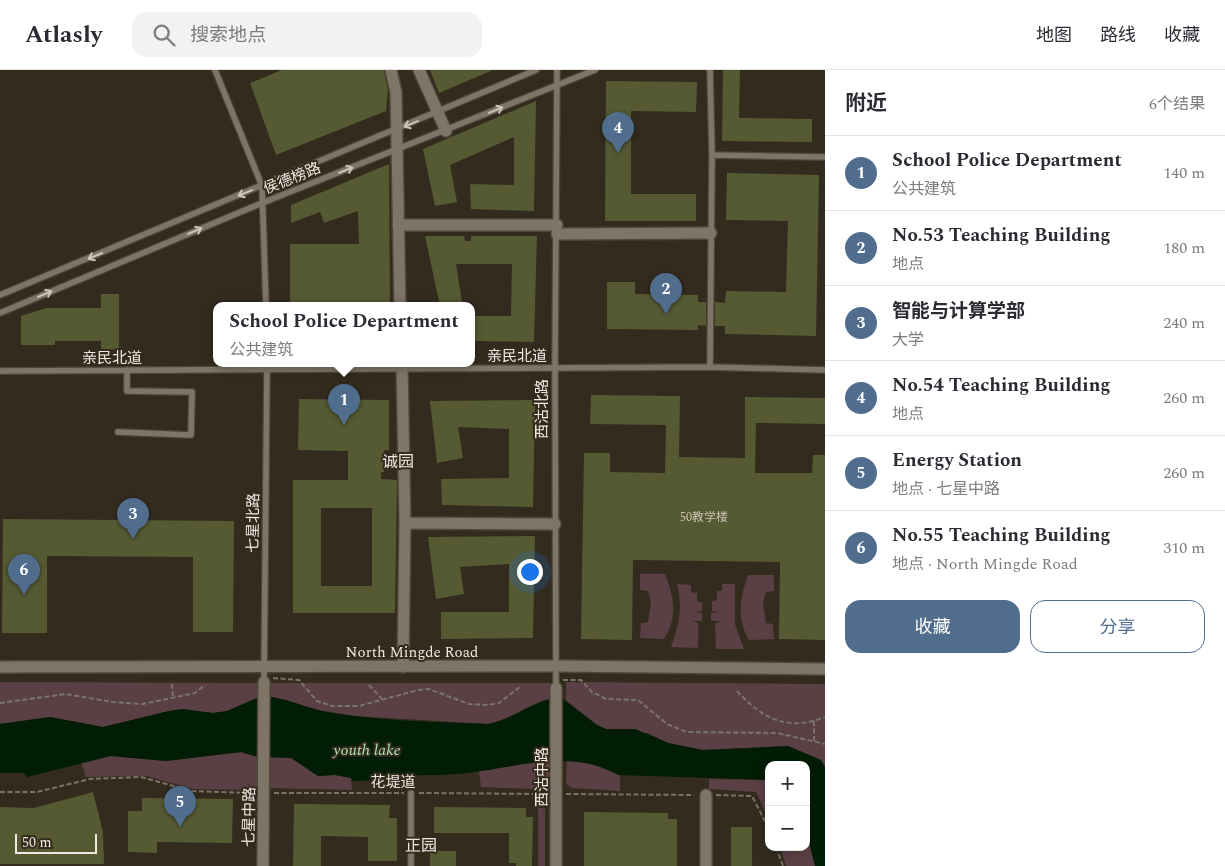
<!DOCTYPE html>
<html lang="zh">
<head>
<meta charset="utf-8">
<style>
	body { margin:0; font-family:Spectral,"Noto Sans SC",serif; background:#f2f2f3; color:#2b2b33 }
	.controls { position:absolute; right:15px; bottom:15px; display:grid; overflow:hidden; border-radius:10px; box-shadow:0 2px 12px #0003 }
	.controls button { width:45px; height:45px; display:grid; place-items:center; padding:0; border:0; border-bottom:1px solid #e1e1e2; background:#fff; color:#2b2b33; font:25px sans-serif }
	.scale { position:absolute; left:15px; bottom:12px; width:82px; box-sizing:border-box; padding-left:5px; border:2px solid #eee9e1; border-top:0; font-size:14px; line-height:18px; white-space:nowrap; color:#eee9e1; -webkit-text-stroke:4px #332b1e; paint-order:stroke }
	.you { position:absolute; left:529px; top:501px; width:18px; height:18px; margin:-12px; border:4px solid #fff; border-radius:50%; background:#1a73e8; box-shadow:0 0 0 8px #1a73e833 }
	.badge { display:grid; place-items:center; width:32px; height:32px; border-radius:50%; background:#516d8d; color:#fff; font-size:16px; font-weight:700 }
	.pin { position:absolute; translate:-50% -41px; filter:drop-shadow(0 1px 2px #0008) }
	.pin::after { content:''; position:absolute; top:26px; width:18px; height:15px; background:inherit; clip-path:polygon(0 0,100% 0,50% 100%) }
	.popup { position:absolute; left:213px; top:232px; width:262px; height:65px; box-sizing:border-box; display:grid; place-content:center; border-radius:10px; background:#fff; filter:drop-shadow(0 1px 4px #0005); font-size:16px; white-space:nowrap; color:#7c7c81 }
	.popup b { font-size:19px; color:#2b2b33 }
	.popup::after { content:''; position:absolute; left:50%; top:100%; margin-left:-10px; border:10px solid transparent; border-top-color:#fff }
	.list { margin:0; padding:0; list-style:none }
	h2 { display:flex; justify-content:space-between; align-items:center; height:65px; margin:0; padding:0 20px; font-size:21px }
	h2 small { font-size:16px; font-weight:400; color:#7c7c81 }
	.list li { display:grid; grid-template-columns:32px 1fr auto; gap:15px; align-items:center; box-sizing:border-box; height:75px; padding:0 20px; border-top:1px solid #e1e1e2 }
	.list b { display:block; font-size:19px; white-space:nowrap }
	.list p { margin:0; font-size:16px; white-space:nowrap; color:#7c7c81 }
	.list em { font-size:16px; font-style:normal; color:#7c7c81 }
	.actions { display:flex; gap:10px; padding:15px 20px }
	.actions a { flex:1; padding:11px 0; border:1px solid #516d8d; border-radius:15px; text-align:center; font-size:18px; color:#516d8d }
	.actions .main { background:#516d8d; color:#fff }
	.icon { flex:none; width:28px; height:28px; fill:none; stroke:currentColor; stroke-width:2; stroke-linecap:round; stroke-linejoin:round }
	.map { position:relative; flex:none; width:825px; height:796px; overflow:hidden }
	header { display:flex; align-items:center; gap:30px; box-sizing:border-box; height:70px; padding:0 25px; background:#fff; border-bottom:1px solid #e1e1e2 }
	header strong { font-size:24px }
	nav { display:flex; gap:28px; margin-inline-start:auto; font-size:18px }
	.search { width:350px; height:45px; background:#f2f2f3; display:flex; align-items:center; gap:12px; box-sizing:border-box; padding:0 18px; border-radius:15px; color:#7c7c81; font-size:19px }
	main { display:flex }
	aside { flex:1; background:#fff }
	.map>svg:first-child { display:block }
</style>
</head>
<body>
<header>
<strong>Atlasly</strong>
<div class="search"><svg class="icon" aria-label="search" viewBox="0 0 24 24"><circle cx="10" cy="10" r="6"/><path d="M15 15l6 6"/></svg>搜索地点</div>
<nav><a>地图</a><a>路线</a><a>收藏</a></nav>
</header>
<main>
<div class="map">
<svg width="825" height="796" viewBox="0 0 825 796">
	<rect width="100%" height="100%" fill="#332b1e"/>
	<path fill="#5a4044" d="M640 504H665C674 527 678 547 664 569L640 568 641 553 648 552 651 532 648 521 640 520Z
		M748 505H774V521L766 522 763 533 766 553 773 554 774 569 749 570C736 548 740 528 748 505Z
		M677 514 691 515V522L697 523V531L702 533V541L693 542 702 543V551H693L698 553V578L671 577C679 554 683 538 677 514Z
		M722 514H735V554L744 579H716L715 553 722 551H711V543L720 542 712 541V531L717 530V521H722Z
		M0 612 257 613V628L227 641 213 643 182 639 169 641 103 657 50 647 0 654Z
		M566 612 825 614V697L818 689 788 676 703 680 668 673 648 663 606 659 597 655 566 630Z
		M271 613H553V628L506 650 488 654 356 646 312 639 271 627Z
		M241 682 258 687V720L193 719 146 706 86 707 81 692 111 686 166 691Z
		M270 686 292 688 318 706 335 705 351 708 352 720 270 718Z
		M554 691V720L481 717 479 701C504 697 529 692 554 691Z
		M567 691C587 690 602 698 620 705V721L572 718 566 714Z
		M709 709 769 710V751L756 722 709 719Z
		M538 737 545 739V796H538Z
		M806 760 815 796H786L780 777H806Z"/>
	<path fill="#011d05" d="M262 626C286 627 308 639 332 643 384 651 436 652 488 654 516 648 535 629 560 627L597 655 606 659H635L668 673 703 680 788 676 821 690 825 697V796H815L806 760V695H769V710L618 705C568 676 511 700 458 704 433 706 410 704 385 707V710L353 711 351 708 335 705 318 706 291 688 258 687 241 682 166 691 111 686 27 707 24 703H0V654L50 647 103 657 169 641 182 639 213 643 227 641Z"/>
	<path fill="#565a33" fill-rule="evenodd" d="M282 0H384L388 21 386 41 276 85 250 13Z
		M430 0H493L439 23Z
		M723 0H740L739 48 812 49V72L722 71Z
		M606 11 697 12 696 42 631 41V124H696V151H605Z
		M536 31 534 141 471 139 470 114 514 115V67L450 95 457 132 435 136 423 79Z
		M389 94 390 236H290V174H359L358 141 324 153 320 142 291 153V135Z
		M727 103 819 105 816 266 725 264V256H715V232L725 233 726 221 786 222 788 151 726 150Z
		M425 166H464L465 171H471V166H537L534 272 472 271V246H511L512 194H456L462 232 440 236Z
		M607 212H635V224L698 225V232H706V256L698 255V260L607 259Z
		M101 224H119V279L101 280V271H55V275H21V246L46 238H101Z
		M591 325 680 326 679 387 745 388V327L825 328V354L756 353 755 403H812L813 385H825V570L779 569 780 492 633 490 632 570 581 569 584 383H610V402L665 403 666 355 590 354Z
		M299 329 389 330V380H384V402H381V409L397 410 395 543H293V410H348V381L298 380ZM321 438H372V516H321Z
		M535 330 533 437 442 435 441 409 509 408V359L458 357 463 388 437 393 430 331Z
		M3 449 234 451 233 562H193V487L47 486V563H2Z
		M535 466 533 568 441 569V542H509V494L460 497 464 524 436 529 428 467Z
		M93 722 103 762 104 794H0V737L34 738Z
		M142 728 233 729 232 773 157 772V783L128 782V741H142Z
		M294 734 390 735 389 748H397V791H368V767L321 766V796H293Z
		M434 737 526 738V747H533L532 796H516V793H509V763H434Z
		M584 742 668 743V749H677V796H584Z
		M731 757H752V796H731Z
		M430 781H456V796H430Z"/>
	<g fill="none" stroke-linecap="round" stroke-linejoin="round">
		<g stroke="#4e463b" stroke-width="8">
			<path id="lane" d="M215 0 262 116 266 236
				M710 0 712 85 710 297
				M712 85 825 87
				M0 225 536 0
				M0 243 262 133 595 0
				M0 301 710 297 825 300
				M118 362 191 365 192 322 127 321V300
				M264 612 267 294
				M556 618 555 298 557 0
				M411 796V723"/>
		</g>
		<g stroke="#4e463b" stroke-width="14">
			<path id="street" d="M391 0 396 22 400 236
				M419 0 446 61
				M398 155H557
				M557 164 711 163
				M402 294 405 453 403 597
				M405 453 555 454
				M0 597 556 596 825 599
				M556 618V796
				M706 725V796
				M263 796 264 612"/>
		</g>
		<path stroke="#7a7368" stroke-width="2" stroke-dasharray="5 2.5" stroke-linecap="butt" d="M273 608 299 610 317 631 332 636H359L418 620 429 619 469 634 488 635 499 633 521 616
			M563 610H581L592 622 606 629 638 630 667 654 687 662 777 663 825 674
			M172 614 173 626
			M369 615 383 630
			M737 621C762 649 789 662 825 647
			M0 633 66 624 112 632 143 634 195 623 205 615
			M814 671V651
			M0 722H37L90 709 141 707 192 721 252 723
			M274 723H404
			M419 723 544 724
			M566 724 694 725
			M716 725 752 726 769 759
			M776 777 783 796"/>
		<use href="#lane" stroke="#7f7566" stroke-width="5.5"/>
		<use href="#street" stroke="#7f7566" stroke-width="11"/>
	</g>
	<defs><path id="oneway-shaft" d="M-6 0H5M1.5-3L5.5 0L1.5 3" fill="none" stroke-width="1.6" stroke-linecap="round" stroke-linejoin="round" transform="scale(1.25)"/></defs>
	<g stroke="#cdc6bc">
		<use href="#oneway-shaft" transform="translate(496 40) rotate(-22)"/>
		<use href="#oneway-shaft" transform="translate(411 54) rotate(157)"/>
		<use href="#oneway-shaft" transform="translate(346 100) rotate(-22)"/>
		<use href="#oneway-shaft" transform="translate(245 123) rotate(157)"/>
		<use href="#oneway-shaft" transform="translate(195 161) rotate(-23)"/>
		<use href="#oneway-shaft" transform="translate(95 186) rotate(157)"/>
		<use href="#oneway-shaft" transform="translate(45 224) rotate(-23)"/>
	</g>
	<g text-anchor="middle" stroke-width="4" stroke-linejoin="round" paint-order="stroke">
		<g font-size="12" fill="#c8c5b6">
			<text x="704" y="451">50教学楼</text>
		</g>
		<g font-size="15" fill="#eee9e1" stroke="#332b1e">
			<text transform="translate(292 108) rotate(-22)" y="5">侯德榜路</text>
			<text x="517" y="291">亲民北道</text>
			<text x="112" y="293">亲民北道</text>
			<text transform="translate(542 339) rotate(-90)" y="5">西沽北路</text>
			<text transform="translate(253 453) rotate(-89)" y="5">七星北路</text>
			<text x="412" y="587">North Mingde Road</text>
			<text transform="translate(542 707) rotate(-90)" y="5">西沽中路</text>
			<text x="393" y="717">花堤道</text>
			<text transform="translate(249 747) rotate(-89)" y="5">七星中路</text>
		</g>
		<g font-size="16" fill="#eee9e1" stroke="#332b1e">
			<text x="398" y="397">诚园</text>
			<text x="421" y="781">正园</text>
		</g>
		<g font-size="16" font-style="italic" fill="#ace1b0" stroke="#332b1e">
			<text x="367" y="685">youth lake</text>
		</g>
	</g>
</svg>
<div class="controls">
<button>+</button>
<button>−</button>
</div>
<div class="scale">50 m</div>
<div class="you"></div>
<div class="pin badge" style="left:344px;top:355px">1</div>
<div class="popup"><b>School Police Department</b>公共建筑</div>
<div class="pin badge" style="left:666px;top:244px">2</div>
<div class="pin badge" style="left:133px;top:469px">3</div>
<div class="pin badge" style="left:618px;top:83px">4</div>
<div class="pin badge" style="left:180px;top:757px">5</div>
<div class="pin badge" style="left:24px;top:525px">6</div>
</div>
<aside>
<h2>附近<small>6个结果</small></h2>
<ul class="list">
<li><span class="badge">1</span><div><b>School Police Department</b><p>公共建筑</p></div><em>140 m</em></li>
<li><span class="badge">2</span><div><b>No.53 Teaching Building</b><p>地点</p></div><em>180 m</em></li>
<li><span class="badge">3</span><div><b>智能与计算学部</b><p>大学</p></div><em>240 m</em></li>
<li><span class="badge">4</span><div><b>No.54 Teaching Building</b><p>地点</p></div><em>260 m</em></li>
<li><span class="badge">5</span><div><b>Energy Station</b><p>地点 · 七星中路</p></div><em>260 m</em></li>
<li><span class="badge">6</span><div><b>No.55 Teaching Building</b><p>地点 · North Mingde Road</p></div><em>310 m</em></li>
</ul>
<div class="actions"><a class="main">收藏</a><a>分享</a></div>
</aside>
</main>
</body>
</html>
